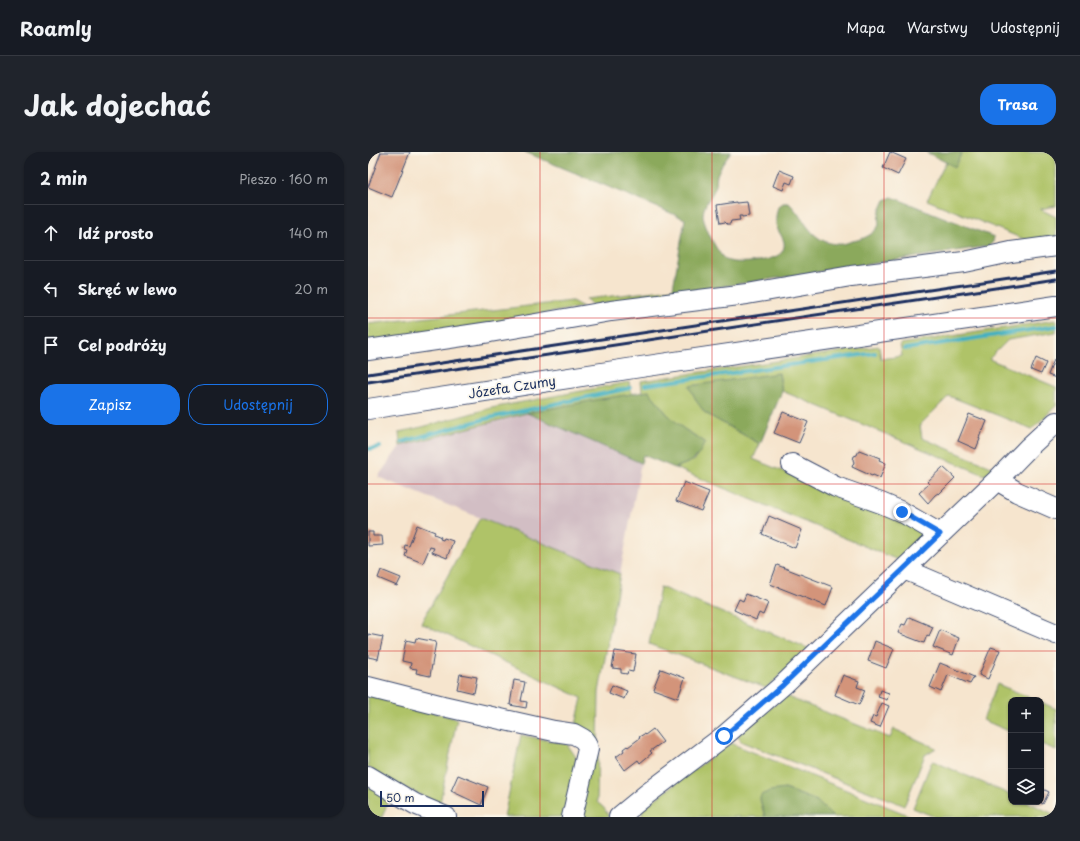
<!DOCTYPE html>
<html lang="pl">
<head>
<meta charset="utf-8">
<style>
	body { margin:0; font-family:"Playpen Sans",sans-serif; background:#20242c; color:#f1f3f6 }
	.controls { position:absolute; right:12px; bottom:12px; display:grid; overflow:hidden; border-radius:8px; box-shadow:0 1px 3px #0004 }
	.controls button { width:36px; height:36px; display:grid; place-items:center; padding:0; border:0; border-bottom:1px solid #363941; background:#171b24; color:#f1f3f6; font:20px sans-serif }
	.scale { position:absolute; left:12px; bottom:10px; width:104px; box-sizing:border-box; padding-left:4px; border:2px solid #1b2f5e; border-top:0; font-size:11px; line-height:14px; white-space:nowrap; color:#1b2f5e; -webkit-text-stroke:3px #fbf7ec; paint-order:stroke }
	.stop { position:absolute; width:12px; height:12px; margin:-9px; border:3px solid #1a73e8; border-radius:50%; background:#fff }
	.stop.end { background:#1a73e8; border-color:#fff; box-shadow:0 1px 4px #0008 }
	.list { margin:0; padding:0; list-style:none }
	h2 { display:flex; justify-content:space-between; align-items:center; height:52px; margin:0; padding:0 16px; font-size:17px }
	h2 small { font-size:13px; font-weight:400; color:#9ea1a6 }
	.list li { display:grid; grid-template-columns:26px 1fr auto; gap:12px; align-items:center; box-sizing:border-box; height:56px; padding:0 16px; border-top:1px solid #363941 }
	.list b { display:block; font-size:15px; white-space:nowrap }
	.list em { font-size:13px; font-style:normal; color:#9ea1a6 }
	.actions { display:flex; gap:8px; padding:12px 16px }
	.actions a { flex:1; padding:9px 0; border:1px solid #1a73e8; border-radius:16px; text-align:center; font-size:14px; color:#1a73e8 }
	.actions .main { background:#1a73e8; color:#fff }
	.icon { flex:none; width:22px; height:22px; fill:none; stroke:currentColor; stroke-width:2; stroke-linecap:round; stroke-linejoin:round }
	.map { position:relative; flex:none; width:688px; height:665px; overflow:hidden; border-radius:16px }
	header { display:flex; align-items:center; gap:24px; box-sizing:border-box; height:56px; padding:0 20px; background:#171b24; border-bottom:1px solid #363941 }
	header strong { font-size:19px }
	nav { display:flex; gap:22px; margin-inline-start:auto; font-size:14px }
	.intro { display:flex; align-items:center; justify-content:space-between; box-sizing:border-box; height:96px; padding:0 24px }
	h1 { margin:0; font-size:28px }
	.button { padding:10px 18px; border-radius:16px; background:#1a73e8; color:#fff; font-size:14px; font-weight:700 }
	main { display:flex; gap:24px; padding:0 24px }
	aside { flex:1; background:#171b24; border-radius:16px; box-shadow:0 1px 3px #0004 }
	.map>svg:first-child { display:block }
</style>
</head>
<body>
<header>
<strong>Roamly</strong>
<nav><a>Mapa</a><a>Warstwy</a><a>Udostępnij</a></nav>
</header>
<div class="intro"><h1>Jak dojechać</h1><a class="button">Trasa</a></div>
<main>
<aside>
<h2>2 min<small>Pieszo · 160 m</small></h2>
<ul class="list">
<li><svg class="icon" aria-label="ahead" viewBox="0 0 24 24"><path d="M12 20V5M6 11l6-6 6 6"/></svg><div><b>Idź prosto</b></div><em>140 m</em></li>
<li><svg class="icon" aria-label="left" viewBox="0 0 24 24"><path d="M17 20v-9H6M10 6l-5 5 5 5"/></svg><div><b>Skręć w lewo</b></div><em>20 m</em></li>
<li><svg class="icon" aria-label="arrive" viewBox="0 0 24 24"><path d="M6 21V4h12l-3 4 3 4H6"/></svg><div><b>Cel podróży</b></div></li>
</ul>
<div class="actions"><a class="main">Zapisz</a><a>Udostępnij</a></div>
</aside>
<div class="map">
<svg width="688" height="665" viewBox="0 0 688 665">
	<rect width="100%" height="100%" fill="#fbf7ec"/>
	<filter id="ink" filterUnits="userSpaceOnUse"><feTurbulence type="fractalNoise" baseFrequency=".025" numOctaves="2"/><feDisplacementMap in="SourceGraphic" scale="8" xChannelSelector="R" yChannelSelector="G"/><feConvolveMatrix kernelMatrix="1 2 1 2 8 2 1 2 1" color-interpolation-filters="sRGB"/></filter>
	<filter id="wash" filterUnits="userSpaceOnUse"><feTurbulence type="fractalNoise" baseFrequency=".012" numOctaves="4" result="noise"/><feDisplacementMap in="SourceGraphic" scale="16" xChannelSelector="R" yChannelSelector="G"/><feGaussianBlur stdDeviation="0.9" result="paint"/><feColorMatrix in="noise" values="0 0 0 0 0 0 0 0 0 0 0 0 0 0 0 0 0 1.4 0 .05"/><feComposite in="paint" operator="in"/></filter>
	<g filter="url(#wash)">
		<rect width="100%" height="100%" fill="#f6e5ce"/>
		<path fill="#d2bec4" d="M159 261 273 311 252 422 10 325 32 294Z"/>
		<path fill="#afc368" stroke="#657963" d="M594 0H688V54L672 57 688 65V85L661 88 653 86 559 48 578 10 587 14Z
			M305 137 304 142 224 153 218 147Z
			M204 149 215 155 0 192V172Z
			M688 168V180L640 188 621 207 688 235V254L664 277 581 244 552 273 554 286 626 316 618 323 614 322 414 239 411 221 337 261 392 292 385 307 558 378 530 408 307 316 327 308 337 290 316 277 299 262 281 239 274 240 273 229 511 194 513 207 534 204 532 192Z
			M261 230 264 242 159 261 32 294 31 280 54 275 123 256Z
			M112 366 252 422 231 540 229 650 236 656 241 665H207L221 613 207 577 214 546 53 471Z
			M292 435 442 497 398 536 281 492Z
			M629 532 668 548H643V580L615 568Z
			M0 541 89 567 72 651 27 632 0 615Z
			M417 544 522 586 526 577 568 596 557 603 537 652 535 653 374 590 372 588 370 583Z
			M673 550 688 557V598L673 592Z
			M153 583 199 592 208 605 201 665H136Z
			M362 591 377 597 545 665H465L449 649 417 637 392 647 397 665H276L274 663V657Z
			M565 609 643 643V650H659L688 663V665H567L545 656 563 611Z
			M0 634 21 647 14 665H0Z"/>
		<path fill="#8ba95c" stroke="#536c5d" d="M157 0H363C358 8 352 14 349 23 348 27 349 32 347 36 344 45 336 50 335 63 335 72 350 103 358 108 368 113 411 110 415 98 419 89 412 83 409 76 407 69 408 61 410 55L415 51H421C438 68 443 91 470 92 475 93 480 90 485 89 495 87 506 83 511 73 509 63 513 57 517 48L524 45 626 85 625 90 621 94 304 142 317 67Z
			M558 0H594L587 15Z
			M411 221 414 239 392 292 337 261 329 250 321 234Z
			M281 239 299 262 316 277 337 290C329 308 325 309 307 316L275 303 273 311 159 261 233 247Z
			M417 637 449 649 465 665H397L392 647 393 643 402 639Z"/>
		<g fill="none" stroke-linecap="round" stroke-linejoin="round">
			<path stroke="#43b0c1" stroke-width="4" d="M537 197 688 174
				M277 233 507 201
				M34 290 121 266 262 236
				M0 297 12 295"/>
		</g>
		<g id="blocks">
			<path fill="#d3947a" d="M13 0H42L24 45 0 35Z
				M522 0 538 7 530 23 515 16Z
				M411 18 426 24 423 32 418 30 415 38 405 34Z
				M369 50V51L379 50 381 64 374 65V64H371L372 68 363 69 362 72H359L357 70 352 71 349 53Z
				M668 206 678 211 673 222 663 218Z
				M686 208 688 209V226L680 223Z
				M415 260 440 270 431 291 406 281Z
				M601 262 619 269 615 279 614 278 611 286 612 287 608 297 590 289Z
				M491 298 512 306 511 308 518 311 512 326 505 323 504 324 484 315 486 310 485 308 486 304 489 303Z
				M575 315 587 326 571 342 570 341 567 343 560 351 551 341 561 332 559 330Z
				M316 330 341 340 333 359 308 349Z
				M401 364 434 378 427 396 394 382Z
				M49 373 67 380 66 382 73 385 72 387 75 388 76 386 85 389 79 406 64 400 66 396 62 395 55 411 37 404 39 398 36 397 37 393 41 394Z
				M0 380H5V384H14L15 393 0 394Z
				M409 413 465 435 458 454 402 432Z
				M13 418 33 426 29 434 10 426Z
				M378 442 400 451 395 463 391 461 388 468 366 458 371 447 375 449Z
				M541 465 565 475 561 484 559 483 556 491 530 481 534 472 537 473Z
				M572 478 591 486 585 503 565 495Z
				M0 482 15 485 10 507 0 505Z
				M48 486 68 490 62 524 48 521 49 517 42 516 43 511 34 509 38 488 47 490Z
				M507 489 526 497 518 516 500 509Z
				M623 495 632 498 620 527 611 523Z
				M247 499 268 502 265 520 260 519 259 522 253 521V517L244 516Z
				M572 511 606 525 602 532 580 523 573 540 562 535Z
				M293 517 317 526 310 546 285 537Z
				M92 522 109 525 106 541 89 537Z
				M475 523 491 529 489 535 497 538 491 553 467 543Z
				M146 528 157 530 153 549 159 550 158 556 142 553Z
				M244 533 259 539 256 547 241 541Z
				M512 538 521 541 519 548 510 545Z
				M514 551 521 554 512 575 502 571 505 564 508 565Z
				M285 577 295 590 282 599 284 601 272 611 270 608 257 618 248 605 256 599 255 597 259 594 260 595 272 586 271 585 276 582 277 583Z
				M90 623 120 635 113 653 83 639Z
				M673 636 681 640 675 652 673 651Z"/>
		</g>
	</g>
	<g filter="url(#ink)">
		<use href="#blocks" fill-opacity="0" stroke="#3c4a6f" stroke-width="1"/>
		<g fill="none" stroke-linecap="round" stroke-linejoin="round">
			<g stroke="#3c4a6f" stroke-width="22">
				<path id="minor" d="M0 198 122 180 243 159 379 142 483 124 596 110 643 100 688 94
					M0 257 266 216 688 154
					M424 312 468 335 513 351 534 360 572 382
					M629 328 649 340 688 357
					M536 417 688 482
					M0 535 75 554 186 579 206 582 215 587 218 591 220 597 204 665
					M0 624 47 652 78 665
					M251 665 279 642 356 584 415 533 536 417 629 328 661 295 688 270"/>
			</g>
			<use href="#minor" stroke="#fff" stroke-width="20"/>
			<path stroke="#1b2f5e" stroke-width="3" d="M0 222 688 119
				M0 230 688 127"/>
		</g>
	</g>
	<g fill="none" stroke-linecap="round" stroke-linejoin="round" filter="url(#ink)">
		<path stroke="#1a73e8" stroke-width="5" d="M356 584 415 533 572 382 534 360"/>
	</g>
	<path fill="none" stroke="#d62828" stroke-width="1" stroke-opacity="0.55" d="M172 0V665M344 0V665M516 0V665M0 166H688M0 332H688M0 499H688"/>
	<g text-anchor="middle" stroke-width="3.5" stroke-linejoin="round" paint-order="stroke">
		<g font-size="13" fill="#1b2f5e" stroke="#fbf7ec">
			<text transform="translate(144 235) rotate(-9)" y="5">Józefa Czumy</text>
		</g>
	</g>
</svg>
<div class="controls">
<button>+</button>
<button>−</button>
<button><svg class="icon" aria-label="layers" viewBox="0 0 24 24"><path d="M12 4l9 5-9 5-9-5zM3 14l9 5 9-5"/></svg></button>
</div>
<div class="scale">50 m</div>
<div class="stop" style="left:356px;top:584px"></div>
<div class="stop end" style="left:534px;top:360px"></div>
</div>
</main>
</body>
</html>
